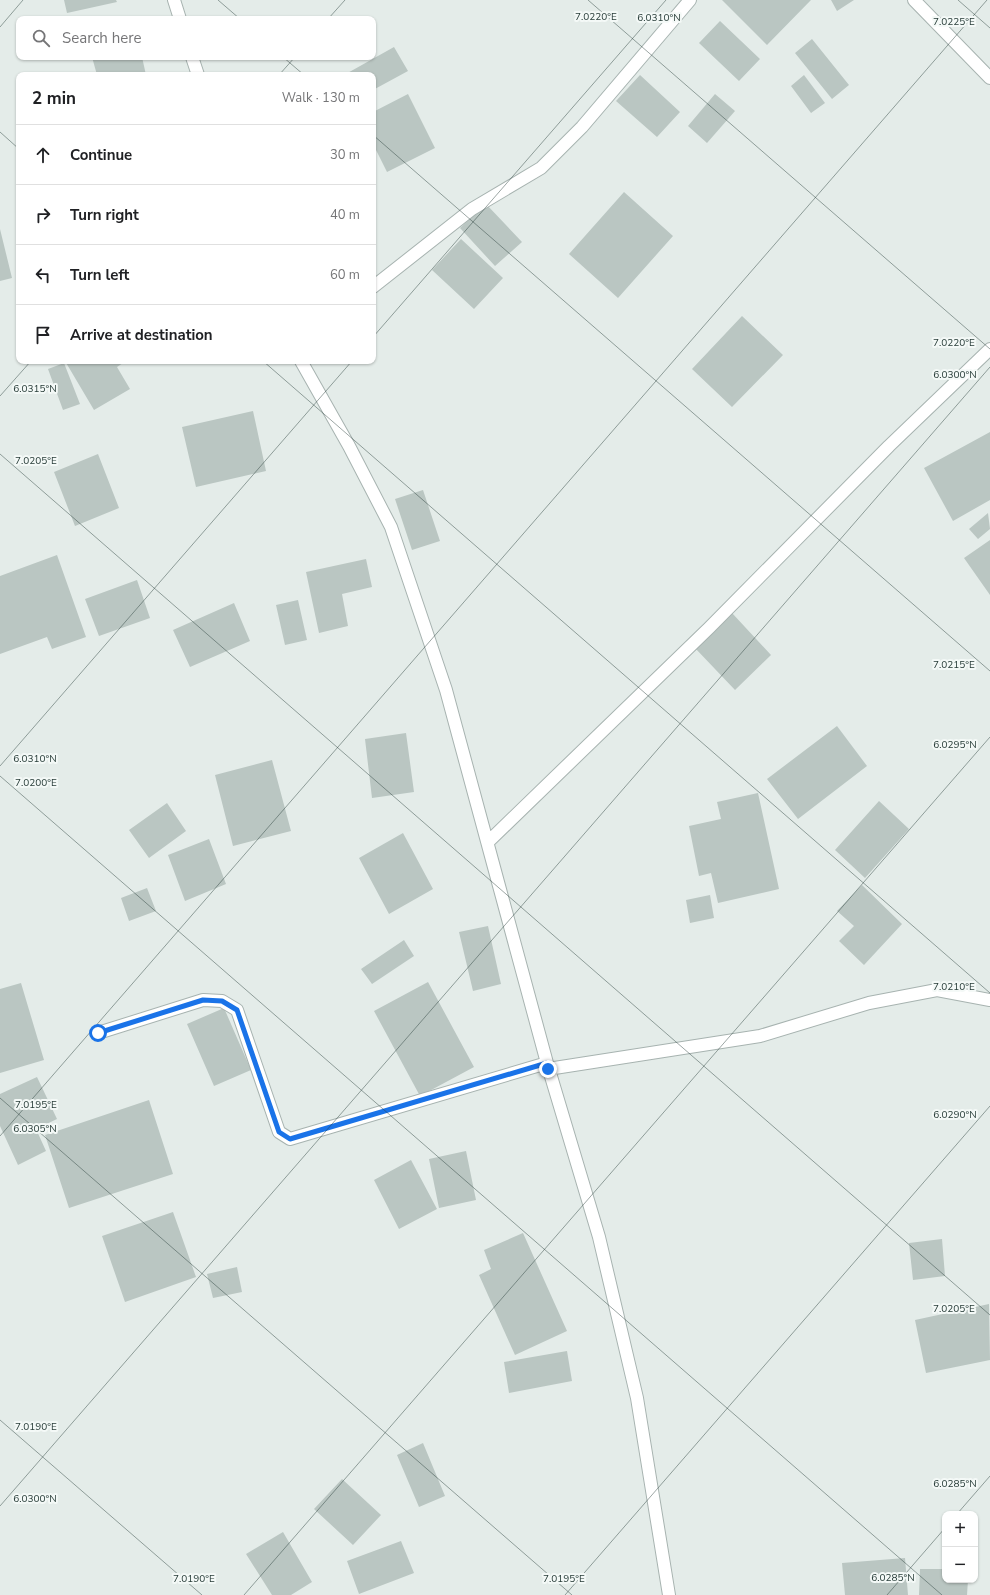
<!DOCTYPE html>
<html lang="en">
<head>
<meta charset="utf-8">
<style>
	body { margin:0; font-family:"Nunito Sans",sans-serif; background:#f6f6f6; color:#202124 }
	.controls { position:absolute; right:12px; bottom:12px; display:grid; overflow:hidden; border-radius:8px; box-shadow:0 1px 3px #0004 }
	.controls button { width:36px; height:36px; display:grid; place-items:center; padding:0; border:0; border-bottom:1px solid #e0e0e0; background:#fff; color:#202124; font:20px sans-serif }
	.stop { position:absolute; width:12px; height:12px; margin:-9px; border:3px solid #1a73e8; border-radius:50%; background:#fff }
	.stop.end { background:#1a73e8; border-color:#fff; box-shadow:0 1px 4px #0008 }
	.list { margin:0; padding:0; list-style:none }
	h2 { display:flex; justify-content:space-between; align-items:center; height:52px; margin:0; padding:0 16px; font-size:17px }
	h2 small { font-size:13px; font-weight:400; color:#757577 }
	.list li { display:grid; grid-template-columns:26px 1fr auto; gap:12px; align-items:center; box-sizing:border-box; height:60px; padding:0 16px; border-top:1px solid #e0e0e0 }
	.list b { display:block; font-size:15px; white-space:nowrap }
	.list em { font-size:13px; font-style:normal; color:#757577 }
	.icon { flex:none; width:22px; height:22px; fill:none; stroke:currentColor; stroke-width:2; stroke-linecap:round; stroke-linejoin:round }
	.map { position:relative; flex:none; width:990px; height:1595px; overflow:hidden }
	.search { position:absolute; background:#fff; box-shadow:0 1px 3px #0004; left:16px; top:16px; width:360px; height:44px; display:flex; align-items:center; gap:10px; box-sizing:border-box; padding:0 14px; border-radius:8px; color:#757577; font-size:15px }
	.panel { position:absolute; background:#fff; box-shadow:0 1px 3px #0004; left:16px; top:72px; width:360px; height:292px; border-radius:8px }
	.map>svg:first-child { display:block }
</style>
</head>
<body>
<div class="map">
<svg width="990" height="1595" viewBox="0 0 990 1595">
	<rect width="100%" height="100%" fill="#e4ece9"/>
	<path fill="#bac6c2" d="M64 0H116L117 2 67 13Z
		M722 0H811L767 45Z
		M831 0H854L837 11Z
		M720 21 760 59 739 81 699 43Z
		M812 39 849 85 832 99 795 53Z
		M394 47 408 71 373 90V75H344Z
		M92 57H142L146 75H97Z
		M640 75 680 112 657 137 616 101Z
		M804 75 825 103 811 113 791 86Z
		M408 94 435 148 387 172 373 144V112Z
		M715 94 735 111 707 143 688 126Z
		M624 192 673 236 618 298 569 254Z
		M486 204 522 242 495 266 460 228Z
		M0 229 12 278 0 281Z
		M461 239 503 278 474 309 432 270Z
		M742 316 783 355 732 407 692 369Z
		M65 361H122L123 363 117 367 130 389 94 410Z
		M64 363 80 404 63 410 48 369Z
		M253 411 266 471 196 487 182 427Z
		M990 432V500L953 521 924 468Z
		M98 454 119 508 75 526 54 472Z
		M423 490 440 541 412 550 395 499Z
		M988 513 990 529 978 539 969 529Z
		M990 540V595L964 558Z
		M57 555 86 637 52 649 47 637 0 654V576Z
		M366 559 372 587 342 594 348 626 319 633 306 572Z
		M137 580 150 618 99 636 85 599Z
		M298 600 307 640 285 645 276 605Z
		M234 603 250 641 190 667 173 630Z
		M732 613 771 655 735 690 695 648Z
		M837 726 867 766 798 819 767 779Z
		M406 733 414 792 372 798 365 739Z
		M272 760 291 831 233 846 215 775Z
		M758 793 779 889 718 903 711 873 699 876 689 826 721 819 717 802Z
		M879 801 909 829 865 878 835 850Z
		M167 803 186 831 149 858 129 830Z
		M403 833 433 889 389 914 359 858Z
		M209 839 226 884 185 901 168 855Z
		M862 885 902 924 864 965 839 941 854 926 837 911Z
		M147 888 156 911 129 921 121 898Z
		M710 895 714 918 690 923 686 900Z
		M488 926 501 984 473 991 459 932Z
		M404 940 414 956 372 984 361 969Z
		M428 982 474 1067 420 1096 374 1011Z
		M21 983 44 1060 0 1073V989Z
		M224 1008 251 1070 214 1086 187 1024Z
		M37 1077 57 1119 36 1129 46 1151 18 1165 0 1126V1094Z
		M149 1100 173 1174 69 1208 45 1135Z
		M466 1151 476 1200 439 1208 429 1159Z
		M411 1160 437 1209 399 1229 374 1180Z
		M173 1212 196 1277 125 1302 102 1236Z
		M523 1233 567 1331 515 1355 479 1275 491 1269 484 1250Z
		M942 1239 945 1276 913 1280 909 1243Z
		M237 1267 242 1292 213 1298 207 1274Z
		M989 1304 990 1360 926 1373 915 1320Z
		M567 1351 572 1381 509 1393 504 1362Z
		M423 1443 445 1496 419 1507 397 1455Z
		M342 1479 381 1515 353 1545 314 1509Z
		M283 1532 312 1582 291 1595H272L246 1554Z
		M401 1541 414 1573 359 1594 347 1561Z
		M905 1558 908 1595H845L842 1563Z
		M920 1569H945V1580H968L967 1595H919Z"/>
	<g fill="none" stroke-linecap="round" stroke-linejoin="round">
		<g stroke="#a7b3b0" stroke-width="14">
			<path id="minor" d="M174 0 180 19
				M914 0 990 78
				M192 57 198 75
				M373 287 472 209 541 168 582 127 690 0
				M301 361 349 446 391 527 446 690 547 1063 599 1237 637 1398 669 1595
				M488 842 709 628 889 446 990 349
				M98 1033 203 1000 222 1001 237 1010 279 1132 290 1139 547 1063
				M548 1069 760 1036 869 1003 937 990 990 1000"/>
		</g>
		<use href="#minor" stroke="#fff" stroke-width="12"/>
	</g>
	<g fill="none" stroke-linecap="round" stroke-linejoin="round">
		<path stroke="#1a73e8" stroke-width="5" d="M98 1033 203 1000 222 1001 237 1010 279 1132 290 1139 547 1063 548 1069"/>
	</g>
	<path fill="none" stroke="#263b37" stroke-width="1" stroke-opacity="0.45" d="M218 0 240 19M588 0 990 349M958 0 990 28M328 19 345 0M0 27 23 0M283 57 304 75M279 75 295 57M0 132 19 149M373 135 990 671M373 337 666 0M263 361 990 993M0 396 31 361M0 454 990 1315M0 766 352 361M0 776 942 1595M0 1098 572 1595M0 1136 987 0M0 1420 202 1595M0 1506 990 367M957 1514 990 1476M244 1595 990 737M565 1595 990 1106M887 1595 945 1528"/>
	<g font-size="10" text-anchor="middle" fill="#263b37" stroke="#f4f9f7" stroke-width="4" stroke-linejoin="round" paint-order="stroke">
		<text x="596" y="20">7.0220°E</text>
		<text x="659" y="21">6.0310°N</text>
		<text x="954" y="25">7.0225°E</text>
		<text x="954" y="346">7.0220°E</text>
		<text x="955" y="378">6.0300°N</text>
		<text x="35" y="392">6.0315°N</text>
		<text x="36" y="464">7.0205°E</text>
		<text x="954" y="668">7.0215°E</text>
		<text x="955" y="748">6.0295°N</text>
		<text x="35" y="762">6.0310°N</text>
		<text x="36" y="786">7.0200°E</text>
		<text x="954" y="990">7.0210°E</text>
		<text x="36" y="1108">7.0195°E</text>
		<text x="955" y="1118">6.0290°N</text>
		<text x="35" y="1132">6.0305°N</text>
		<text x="954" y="1312">7.0205°E</text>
		<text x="36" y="1430">7.0190°E</text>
		<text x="955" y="1487">6.0285°N</text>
		<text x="35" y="1502">6.0300°N</text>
		<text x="893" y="1581">6.0285°N</text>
		<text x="194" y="1582">7.0190°E</text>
		<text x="564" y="1582">7.0195°E</text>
	</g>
</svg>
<div class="controls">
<button>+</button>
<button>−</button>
</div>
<div class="stop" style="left:98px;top:1033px"></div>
<div class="stop end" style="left:548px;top:1069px"></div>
<div class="search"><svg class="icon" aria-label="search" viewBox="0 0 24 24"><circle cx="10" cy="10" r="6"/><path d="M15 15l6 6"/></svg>Search here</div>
<section class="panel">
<h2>2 min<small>Walk · 130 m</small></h2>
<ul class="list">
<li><svg class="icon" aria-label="ahead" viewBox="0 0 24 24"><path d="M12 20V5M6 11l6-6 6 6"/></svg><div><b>Continue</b></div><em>30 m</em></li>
<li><svg class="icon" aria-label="right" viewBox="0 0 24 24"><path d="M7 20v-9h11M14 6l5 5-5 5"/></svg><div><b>Turn right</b></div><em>40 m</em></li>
<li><svg class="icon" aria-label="left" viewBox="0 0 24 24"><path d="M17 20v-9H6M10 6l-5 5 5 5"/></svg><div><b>Turn left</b></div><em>60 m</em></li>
<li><svg class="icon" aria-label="arrive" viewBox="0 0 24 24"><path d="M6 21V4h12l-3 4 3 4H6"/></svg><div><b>Arrive at destination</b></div></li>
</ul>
</section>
</div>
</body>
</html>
